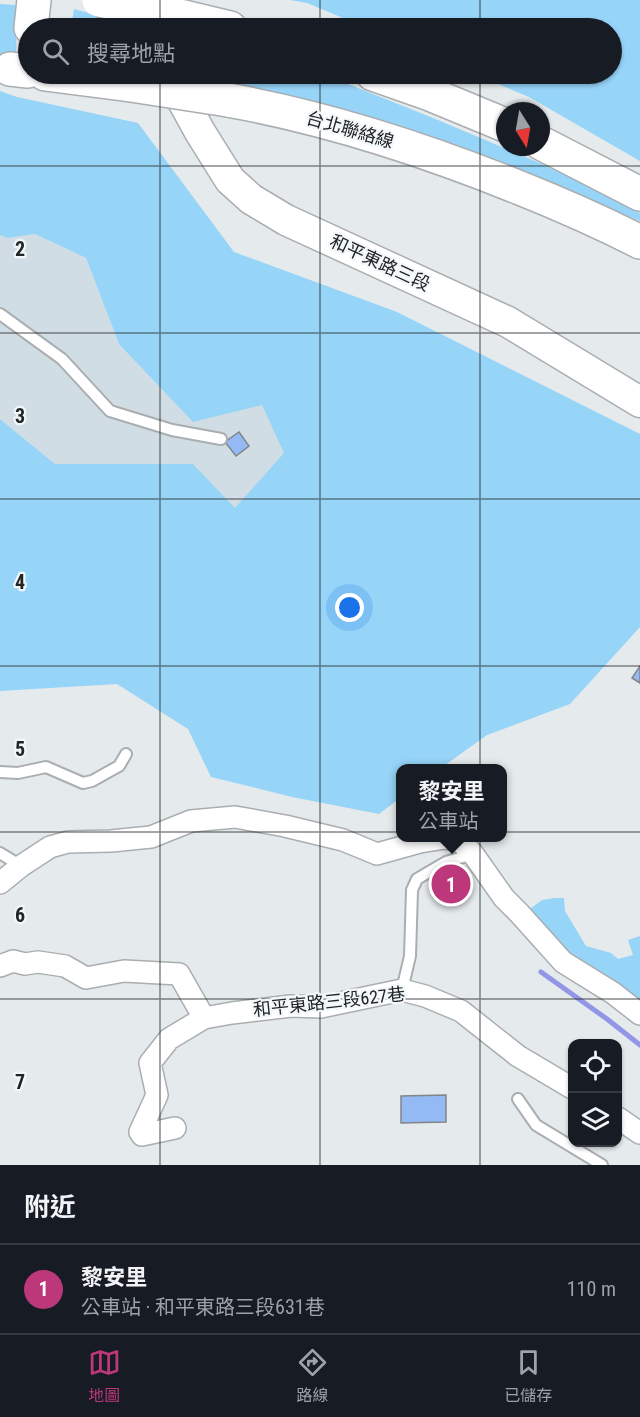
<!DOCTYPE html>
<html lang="zh-TW">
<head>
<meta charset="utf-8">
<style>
	body { margin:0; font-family:"Roboto Condensed","Noto Sans TC",sans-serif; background:#242831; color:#f1f3f6 }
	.controls { position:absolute; right:18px; bottom:18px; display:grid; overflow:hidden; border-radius:12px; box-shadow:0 2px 4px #0004 }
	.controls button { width:54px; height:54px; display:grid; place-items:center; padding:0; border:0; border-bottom:2px solid #363941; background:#171b24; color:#f1f3f6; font:30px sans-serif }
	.compass { position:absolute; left:496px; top:102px; width:54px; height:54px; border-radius:50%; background:#171b24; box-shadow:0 2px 4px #0004; rotate:169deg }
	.you { position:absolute; left:350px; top:608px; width:21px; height:21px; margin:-15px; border:4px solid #fff; border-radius:50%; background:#1a73e8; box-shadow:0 0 0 9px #1a73e833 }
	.badge { display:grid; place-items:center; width:39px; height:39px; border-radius:50%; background:#bd387b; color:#fff; font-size:20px; font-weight:700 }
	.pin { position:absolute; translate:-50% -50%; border:3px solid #fff; box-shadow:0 2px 6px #0006 }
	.popup { position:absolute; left:396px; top:764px; width:111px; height:78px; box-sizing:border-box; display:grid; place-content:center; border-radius:12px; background:#171b24; filter:drop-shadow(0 2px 4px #0005); font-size:20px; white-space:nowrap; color:#9ea1a6 }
	.popup b { font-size:22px; color:#f1f3f6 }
	.popup::after { content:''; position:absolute; left:50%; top:100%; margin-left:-12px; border:12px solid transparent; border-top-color:#171b24 }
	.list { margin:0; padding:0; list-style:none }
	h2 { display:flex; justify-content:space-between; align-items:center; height:78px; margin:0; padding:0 24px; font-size:26px }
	h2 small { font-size:20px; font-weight:400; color:#9ea1a6 }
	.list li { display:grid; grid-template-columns:39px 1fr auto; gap:18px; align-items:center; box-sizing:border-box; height:90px; padding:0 24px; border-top:2px solid #363941 }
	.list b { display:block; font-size:22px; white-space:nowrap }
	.list p { margin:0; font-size:20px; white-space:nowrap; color:#9ea1a6 }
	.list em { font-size:20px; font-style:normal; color:#9ea1a6 }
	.icon { flex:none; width:33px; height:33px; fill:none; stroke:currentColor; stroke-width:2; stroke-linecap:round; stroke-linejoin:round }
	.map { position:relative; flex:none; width:640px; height:1165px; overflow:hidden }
	.search { position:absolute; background:#171b24; box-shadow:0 2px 4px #0004; left:18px; right:18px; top:18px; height:66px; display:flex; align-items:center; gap:15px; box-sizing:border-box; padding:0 21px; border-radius:33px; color:#9ea1a6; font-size:22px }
	.sheet { height:168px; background:#171b24 }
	nav { display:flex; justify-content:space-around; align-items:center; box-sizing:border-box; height:84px; border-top:2px solid #363941; background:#171b24; font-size:16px; color:#9ea1a6 }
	nav a { display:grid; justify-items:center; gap:3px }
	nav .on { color:#bd387b }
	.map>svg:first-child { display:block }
</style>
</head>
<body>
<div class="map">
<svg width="640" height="1165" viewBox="0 0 640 1165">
	<rect width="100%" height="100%" fill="#e5eaec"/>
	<path fill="#d1dde4" d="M35 234 86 258 119 344 262 405 285 453 235 509 193 464H55L0 419V235L7 238Z"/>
	<path fill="#96d4f8" d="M290 0H640V161L529 97 474 74H612V28H367L307 3Z
		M0 4 17 5 16 59 0 58Z
		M74 9 120 22 122 28H71Z
		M192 74H323L438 120 542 164 628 206 640 213V221L485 159 263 91 194 77Z
		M0 91 17 97 138 123 234 252 397 312 640 434V627L570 704 487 735 441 768H400V798L379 814 292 797 211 777 188 729 117 684 0 691V419L55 464H193L235 508 284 453 262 405 193 422 119 344 86 258 35 234 7 238 0 235Z
		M555 898H564L565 911 586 946 611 953 618 959 633 955 628 940 640 936V1003L568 957 527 911 542 900Z"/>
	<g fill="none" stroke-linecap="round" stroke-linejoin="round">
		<path stroke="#9395e6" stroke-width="5" d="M541 972 607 1019 640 1045"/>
	</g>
	<path fill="#93baf5" stroke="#828488" stroke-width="1.5" d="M239 432 249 446 236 456 225 442Z
		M640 666V683L632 678Z
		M446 1095V1122L401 1123V1096Z"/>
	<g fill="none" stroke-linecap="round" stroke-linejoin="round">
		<g stroke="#aaaeb1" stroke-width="14">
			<path id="lane" d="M0 314 62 359 110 411 172 430 221 439
				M0 772 18 773 46 767 83 783 92 781 119 766 126 754
				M0 853 21 866
				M402 990 410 956 412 890 417 879 446 862 473 854
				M518 1099 536 1125 602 1165"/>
		</g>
		<g stroke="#aaaeb1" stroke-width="24">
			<path id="street" d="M0 883 21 866 50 847 68 842 111 841 151 837 191 821 235 817 285 826 343 840 377 854 420 842 445 838 460 841 473 854 504 898 519 913 563 962 613 993 640 1014
				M0 966 13 961 25 964 38 962 65 966 86 978 124 971 179 974 204 1018
				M618 1118 640 1133
				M175 1128 142 1135 140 1132 157 1095 150 1063 169 1039 204 1018 232 1013 291 1006 321 1007 402 990 425 996 461 1011 518 1056 572 1088"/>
		</g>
		<g stroke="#aaaeb1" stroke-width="33">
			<path id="secondary" d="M168 74 200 132 230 180 251 199 286 220 508 322 640 402"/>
		</g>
		<g stroke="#aaaeb1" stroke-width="36">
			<path id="highway" d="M184 17 230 28
				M31 28 34 0
				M10 69 28 71
				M45 74 131 85
				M373 74 430 94 505 125
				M228 100C328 118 426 150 520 188 560 204 601 222 640 242
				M541 143 640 194"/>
		</g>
		<use href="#lane" stroke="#fff" stroke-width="10"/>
		<use href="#street" stroke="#fff" stroke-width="21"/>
		<use href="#secondary" stroke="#fff" stroke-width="30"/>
		<use href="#highway" stroke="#fff" stroke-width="33"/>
		<g stroke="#aaaeb1" stroke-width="36" stroke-linecap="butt">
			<path id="highway-bridge" d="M99 0 184 17
				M131 85 228 100"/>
		</g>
		<use href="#highway-bridge" stroke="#fff" stroke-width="33"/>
	</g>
	<path fill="none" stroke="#222425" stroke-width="1.5" stroke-opacity="0.55" d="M160 0V28M320 0V28M480 0V28M160 74V1165M320 74V1165M480 74V1165M0 166H640M0 333H640M0 499H640M0 666H640M0 832H640M0 999H640"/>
	<g text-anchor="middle" stroke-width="4.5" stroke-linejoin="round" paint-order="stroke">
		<g font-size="18" fill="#222425" stroke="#f2f7fa">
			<text transform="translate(350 130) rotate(16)" y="6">台北聯絡線</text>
			<text transform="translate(380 263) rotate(25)" y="6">和平東路三段</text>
			<text transform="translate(329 1002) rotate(-6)" y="6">和平東路三段627巷</text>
		</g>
	</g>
	<g font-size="20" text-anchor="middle" font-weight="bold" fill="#222425" stroke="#f2f7fa" stroke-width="4.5" stroke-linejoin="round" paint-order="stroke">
		<text x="20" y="256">2</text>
		<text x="20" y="423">3</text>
		<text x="20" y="589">4</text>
		<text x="20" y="756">5</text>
		<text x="20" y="922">6</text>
		<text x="20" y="1089">7</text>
	</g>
</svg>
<div class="controls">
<button><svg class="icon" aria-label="locate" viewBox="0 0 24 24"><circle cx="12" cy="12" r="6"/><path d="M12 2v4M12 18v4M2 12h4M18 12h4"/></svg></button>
<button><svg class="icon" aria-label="layers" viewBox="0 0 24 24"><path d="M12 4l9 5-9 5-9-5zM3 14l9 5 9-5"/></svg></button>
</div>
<svg class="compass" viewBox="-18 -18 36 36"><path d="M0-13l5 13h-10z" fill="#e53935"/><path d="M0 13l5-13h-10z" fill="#9ea1a6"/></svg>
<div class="you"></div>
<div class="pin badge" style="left:451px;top:884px">1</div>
<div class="popup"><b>黎安里</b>公車站</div>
<div class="search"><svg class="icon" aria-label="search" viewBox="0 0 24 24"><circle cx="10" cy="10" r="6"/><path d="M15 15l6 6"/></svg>搜尋地點</div>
</div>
<section class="sheet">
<h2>附近<small></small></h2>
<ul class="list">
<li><span class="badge">1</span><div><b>黎安里</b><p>公車站 · 和平東路三段631巷</p></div><em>110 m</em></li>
</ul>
</section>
<nav>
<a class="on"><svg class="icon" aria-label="map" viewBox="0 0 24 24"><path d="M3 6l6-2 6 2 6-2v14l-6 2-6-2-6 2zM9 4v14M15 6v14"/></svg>地圖</a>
<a><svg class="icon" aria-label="directions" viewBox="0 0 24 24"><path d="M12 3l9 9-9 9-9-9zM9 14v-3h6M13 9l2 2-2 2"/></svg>路線</a>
<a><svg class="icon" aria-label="saved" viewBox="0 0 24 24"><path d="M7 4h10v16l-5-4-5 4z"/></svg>已儲存</a>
</nav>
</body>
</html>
